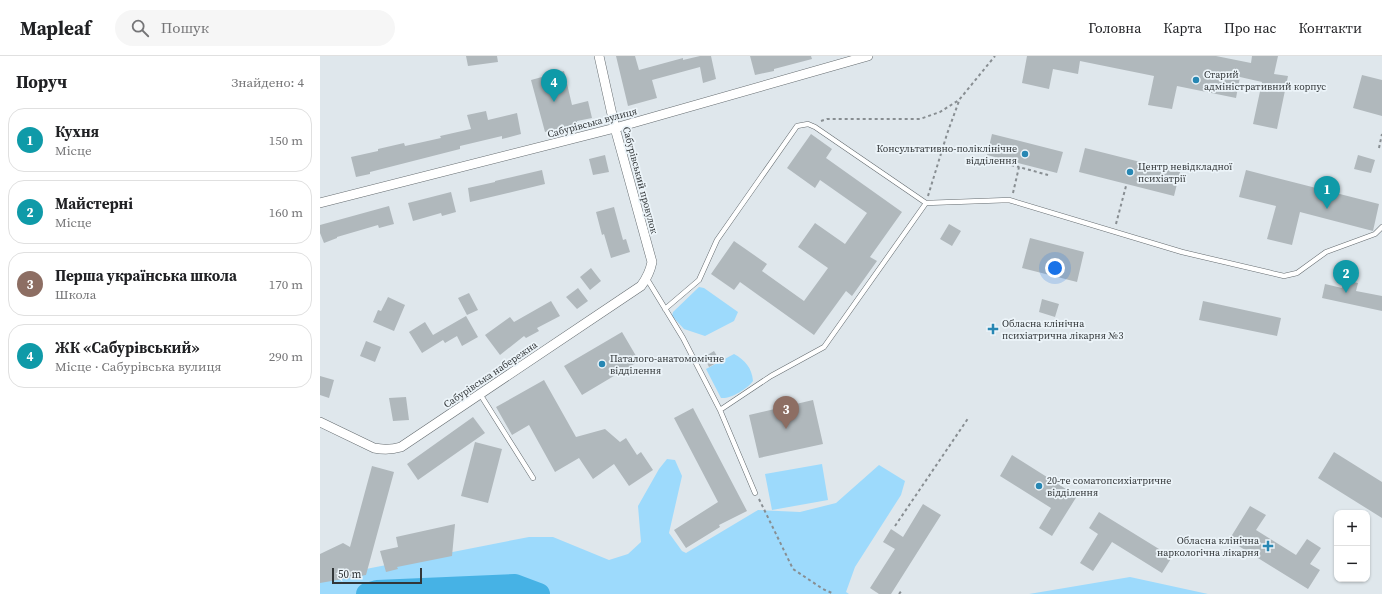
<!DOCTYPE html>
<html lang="uk">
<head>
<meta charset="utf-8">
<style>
	body { margin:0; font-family:"Source Serif 4",serif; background:#f6f6f6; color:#202124 }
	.controls { position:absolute; right:12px; bottom:12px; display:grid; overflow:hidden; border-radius:8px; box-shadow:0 1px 3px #0004 }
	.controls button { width:36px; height:36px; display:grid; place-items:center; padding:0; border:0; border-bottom:1px solid #e0e0e0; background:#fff; color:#202124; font:20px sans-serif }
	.scale { position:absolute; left:12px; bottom:10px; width:90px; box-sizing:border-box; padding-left:4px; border:2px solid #323638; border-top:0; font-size:11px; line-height:14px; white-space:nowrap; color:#323638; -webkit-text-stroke:3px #ecf4f9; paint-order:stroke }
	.you { position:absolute; left:735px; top:212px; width:14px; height:14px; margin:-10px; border:3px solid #fff; border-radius:50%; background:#1a73e8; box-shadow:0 0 0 6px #1a73e833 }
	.badge { display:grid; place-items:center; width:26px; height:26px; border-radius:50%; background:#d93025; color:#fff; font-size:13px; font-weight:700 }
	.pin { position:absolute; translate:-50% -33px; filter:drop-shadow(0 1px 2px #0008) }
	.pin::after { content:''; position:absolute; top:21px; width:14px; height:12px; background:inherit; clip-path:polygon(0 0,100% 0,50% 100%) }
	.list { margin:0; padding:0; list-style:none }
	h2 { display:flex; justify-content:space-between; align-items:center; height:52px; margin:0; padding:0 16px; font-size:17px }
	h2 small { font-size:13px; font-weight:400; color:#757577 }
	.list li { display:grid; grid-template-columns:26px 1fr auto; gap:12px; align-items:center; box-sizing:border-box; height:64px; margin:0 8px 8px; padding:0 8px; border:1px solid #e0e0e0; border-radius:16px }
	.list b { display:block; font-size:15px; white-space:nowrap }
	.list p { margin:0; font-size:13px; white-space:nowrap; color:#757577 }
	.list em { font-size:13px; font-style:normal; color:#757577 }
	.icon { flex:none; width:22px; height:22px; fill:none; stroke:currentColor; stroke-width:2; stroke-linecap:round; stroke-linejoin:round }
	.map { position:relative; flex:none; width:1062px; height:538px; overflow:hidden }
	header { display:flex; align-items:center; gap:24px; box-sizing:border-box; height:56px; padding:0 20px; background:#fff; border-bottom:1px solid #e0e0e0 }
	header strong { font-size:19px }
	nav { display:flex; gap:22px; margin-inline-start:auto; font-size:14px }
	.search { width:280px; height:36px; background:#f6f6f6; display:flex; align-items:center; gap:10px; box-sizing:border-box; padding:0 14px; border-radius:22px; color:#757577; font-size:15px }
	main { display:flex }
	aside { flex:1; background:#fff }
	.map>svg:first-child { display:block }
</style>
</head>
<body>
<header>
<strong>Mapleaf</strong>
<div class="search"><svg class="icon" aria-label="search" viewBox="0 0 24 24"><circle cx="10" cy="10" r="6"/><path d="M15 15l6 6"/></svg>Пошук</div>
<nav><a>Головна</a><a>Карта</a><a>Про нас</a><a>Контакти</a></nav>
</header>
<main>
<aside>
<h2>Поруч<small>Знайдено: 4</small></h2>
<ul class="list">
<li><span class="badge" style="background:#0f9aa8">1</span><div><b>Кухня</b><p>Місце</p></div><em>150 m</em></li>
<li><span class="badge" style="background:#0f9aa8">2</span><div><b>Майстерні</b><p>Місце</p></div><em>160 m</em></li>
<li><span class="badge" style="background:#8d6e63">3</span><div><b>Перша українська школа</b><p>Школа</p></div><em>170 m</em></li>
<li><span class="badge" style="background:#0f9aa8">4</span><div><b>ЖК «Сабурівський»</b><p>Місце · Сабурівська вулиця</p></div><em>290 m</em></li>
</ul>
</aside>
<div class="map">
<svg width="1062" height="538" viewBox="0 0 1062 538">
	<rect width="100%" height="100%" fill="#dfe7ec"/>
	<path fill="#9ddafc" d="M379 231 384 232 418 256 414 265 385 280 364 273 352 260 353 256Z
		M414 298C425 304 432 312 433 325 427 333 411 343 401 342L386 313Z
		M347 403 355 404 362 420 349 477 362 495 366 497 438 454 480 456 516 447 559 409 585 425 581 439 535 511 526 536 529 538H0V522L209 481H233L289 504 308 498 321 486 318 450 339 413Z
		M502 408 508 444 452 454 445 418Z
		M810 521 888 538H709Z"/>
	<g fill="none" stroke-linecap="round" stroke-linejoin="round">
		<path stroke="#46b2e5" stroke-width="22" d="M47 538 57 535 195 529 219 538"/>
	</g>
	<path fill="#b0b8bc" d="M146 0H177L178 6 148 10Z
		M296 0H315L319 14 363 2V4L380 0H391L396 23 383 27 380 11 332 24 337 42 308 50Z
		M430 0H491L492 3 454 13V15L435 19Z
		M707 0H896L931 7 932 0H958L954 18 968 20 957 73 933 68 942 26 920 21 916 42 857 30 852 53 828 49 834 20 760 5 758 18 733 13 729 33 702 27Z
		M244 15 252 49 268 45 272 62 257 65V68L225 76 211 24Z
		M1042 19 1062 24V60L1033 52Z
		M166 55 168 64 197 57 201 78 182 83V80L140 90V93L50 116V118L36 121 31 101 58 95V93L84 87 85 90 121 82 120 80 151 73 147 59Z
		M491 78 512 93 506 102 582 156 550 201 557 205 532 240 526 235 494 279 420 226 414 234 391 218 414 185 447 208 442 215 484 245 508 212 478 191 495 167 525 188 547 157 500 124 495 132 467 112Z
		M672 78 743 96 737 117 667 99Z
		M765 92 860 116 854 140 759 116Z
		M285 99 289 116 273 119 269 103Z
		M1038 99 1055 104 1051 117 1034 113Z
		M222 114 225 128 150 146 148 132 175 126V125Z
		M926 114 1059 148 1053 175 980 156 972 189 947 183 956 150 919 141Z
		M131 136 136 156 122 160 121 157 93 165 88 147Z
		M69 150 74 168 59 172 58 169 17 181V182L4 187 0 177V169Z
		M294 151 303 184 306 183 310 196 291 202 284 178 282 179 276 156Z
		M629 168 641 175 632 190 620 183Z
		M710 182 764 196 757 226 702 212Z
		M271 212 281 225 270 234 260 221Z
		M1023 224 1038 227 1036 235 1062 240V255L1002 242 1005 228 1022 232Z
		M258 232 268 245 257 253 246 241Z
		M149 237 158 254 147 259 138 242Z
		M68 241 85 249 74 275 53 266 58 254 61 255Z
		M722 243 739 248 735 261 719 256Z
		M231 245 240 260 217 272 219 275 206 282 204 280 180 299 165 279 190 261 194 266Z
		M883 245 961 262 957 280 879 264Z
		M146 260 158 281 142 290 137 280 125 287 123 284 102 297 89 276 105 266 113 279Z
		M302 276 319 305 262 339 244 310Z
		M46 285 61 291 55 306 40 300Z
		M394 295 400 305 389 311 384 301Z
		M0 320 14 324 9 342 0 339Z
		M224 324 256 381 285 373 300 386 306 382 317 399 321 396 333 414 309 430 294 408 273 423 259 402 235 416 209 369 192 379 176 351Z
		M86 341 89 364 73 365 69 342Z
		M493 344 503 388 439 402 429 359Z
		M373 352 427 455 399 469 400 471 366 492 354 474 398 446 354 362Z
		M153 361 165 377 98 424 87 408Z
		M155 386 182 393 168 447 141 440Z
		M1014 396 1062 426V462L998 422Z
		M692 399 757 440 732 480 719 472 731 452 680 420Z
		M52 410 74 416 46 519 0 527V498L23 487 30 491Z
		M603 448 621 459 571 538H559L550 532 575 493 563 486 571 473 583 481Z
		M930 450 946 459 936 474 976 499 987 483 1001 492 990 508 1000 514 988 533 909 484Z
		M779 456 852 501 842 517 792 486 773 515 760 507 778 478 769 472Z
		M135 468 132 500 77 511 78 513 66 516 60 495 78 491 76 481Z"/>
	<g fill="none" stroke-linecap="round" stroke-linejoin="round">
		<g stroke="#646b6f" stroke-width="5.5">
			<path id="lane" d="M606 147 689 144 862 196 964 220 977 217 1006 196 1055 178 1062 171
				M327 223 363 282 400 354 435 437
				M345 253 379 224 397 184 477 70 488 68 495 71 606 147 504 291 451 320 400 354
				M160 338 213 422"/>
		</g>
		<g stroke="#646b6f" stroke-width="10">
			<path id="street" d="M0 147 295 72 548 0
				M0 366 54 392C64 394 71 394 81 391L321 230C327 222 330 216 332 206L295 72 279 0"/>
		</g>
		<path stroke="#888e92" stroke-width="2" stroke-dasharray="3 3" stroke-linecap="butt" d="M501 65 507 63H600L620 56 639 44 675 0
			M1059 92 1062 78
			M668 103 699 111
			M693 137 699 111 728 119
			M608 140 627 78 639 45
			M796 168 806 130
			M439 443 473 513 503 533 514 538
			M575 470 649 361
			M579 538 582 534"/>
		<use href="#lane" stroke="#fff" stroke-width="4.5"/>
		<use href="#street" stroke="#fff" stroke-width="9"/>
	</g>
	<g fill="#2787b3" stroke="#ecf4f9" stroke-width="1.5">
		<circle cx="876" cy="24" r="4"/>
		<circle cx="705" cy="98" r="4"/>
		<circle cx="810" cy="116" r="4"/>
		<path d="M671 267h4v4h4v4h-4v4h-4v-4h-4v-4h4z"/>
		<circle cx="282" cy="308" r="4"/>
		<circle cx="719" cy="430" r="4"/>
		<path d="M946 484h4v4h4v4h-4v4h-4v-4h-4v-4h4z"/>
	</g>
	<g text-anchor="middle" stroke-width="3.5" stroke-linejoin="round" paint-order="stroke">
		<g font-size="10" fill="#323638" stroke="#ecf4f9" text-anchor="start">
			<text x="884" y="22">Старий<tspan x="884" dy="12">адміністративний корпус</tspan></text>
			<text x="697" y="96" text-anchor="end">Консультативно-поліклінічне<tspan x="697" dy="12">відділення</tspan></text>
			<text x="818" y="114">Центр невідкладної<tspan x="818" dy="12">психіатрії</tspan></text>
			<text x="682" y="271">Обласна клінічна<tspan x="682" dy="12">психіатрична лікарня №3</tspan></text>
			<text x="290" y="306">Паталого-анатомомічне<tspan x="290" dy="12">відділення</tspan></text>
			<text x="727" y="428">20-те соматопсихіатричне<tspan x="727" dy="12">відділення</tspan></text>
			<text x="939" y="488" text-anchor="end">Обласна клінічна<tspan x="939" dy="12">наркологічна лікарня</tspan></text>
		</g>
		<g font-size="10" fill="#323638" stroke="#ecf4f9">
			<text transform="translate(272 66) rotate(-15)" y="4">Сабурівська вулиця</text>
			<text transform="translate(321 124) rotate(75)" y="4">Сабурівський провулок</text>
			<text transform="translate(170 318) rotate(-34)" y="4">Сабурівська набережна</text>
		</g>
	</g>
</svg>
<div class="controls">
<button>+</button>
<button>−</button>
</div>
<div class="scale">50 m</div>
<div class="you"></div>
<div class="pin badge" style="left:1007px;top:153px;background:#0f9aa8">1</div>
<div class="pin badge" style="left:1026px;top:237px;background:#0f9aa8">2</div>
<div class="pin badge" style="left:466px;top:373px;background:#8d6e63">3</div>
<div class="pin badge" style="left:234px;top:46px;background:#0f9aa8">4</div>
</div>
</main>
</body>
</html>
